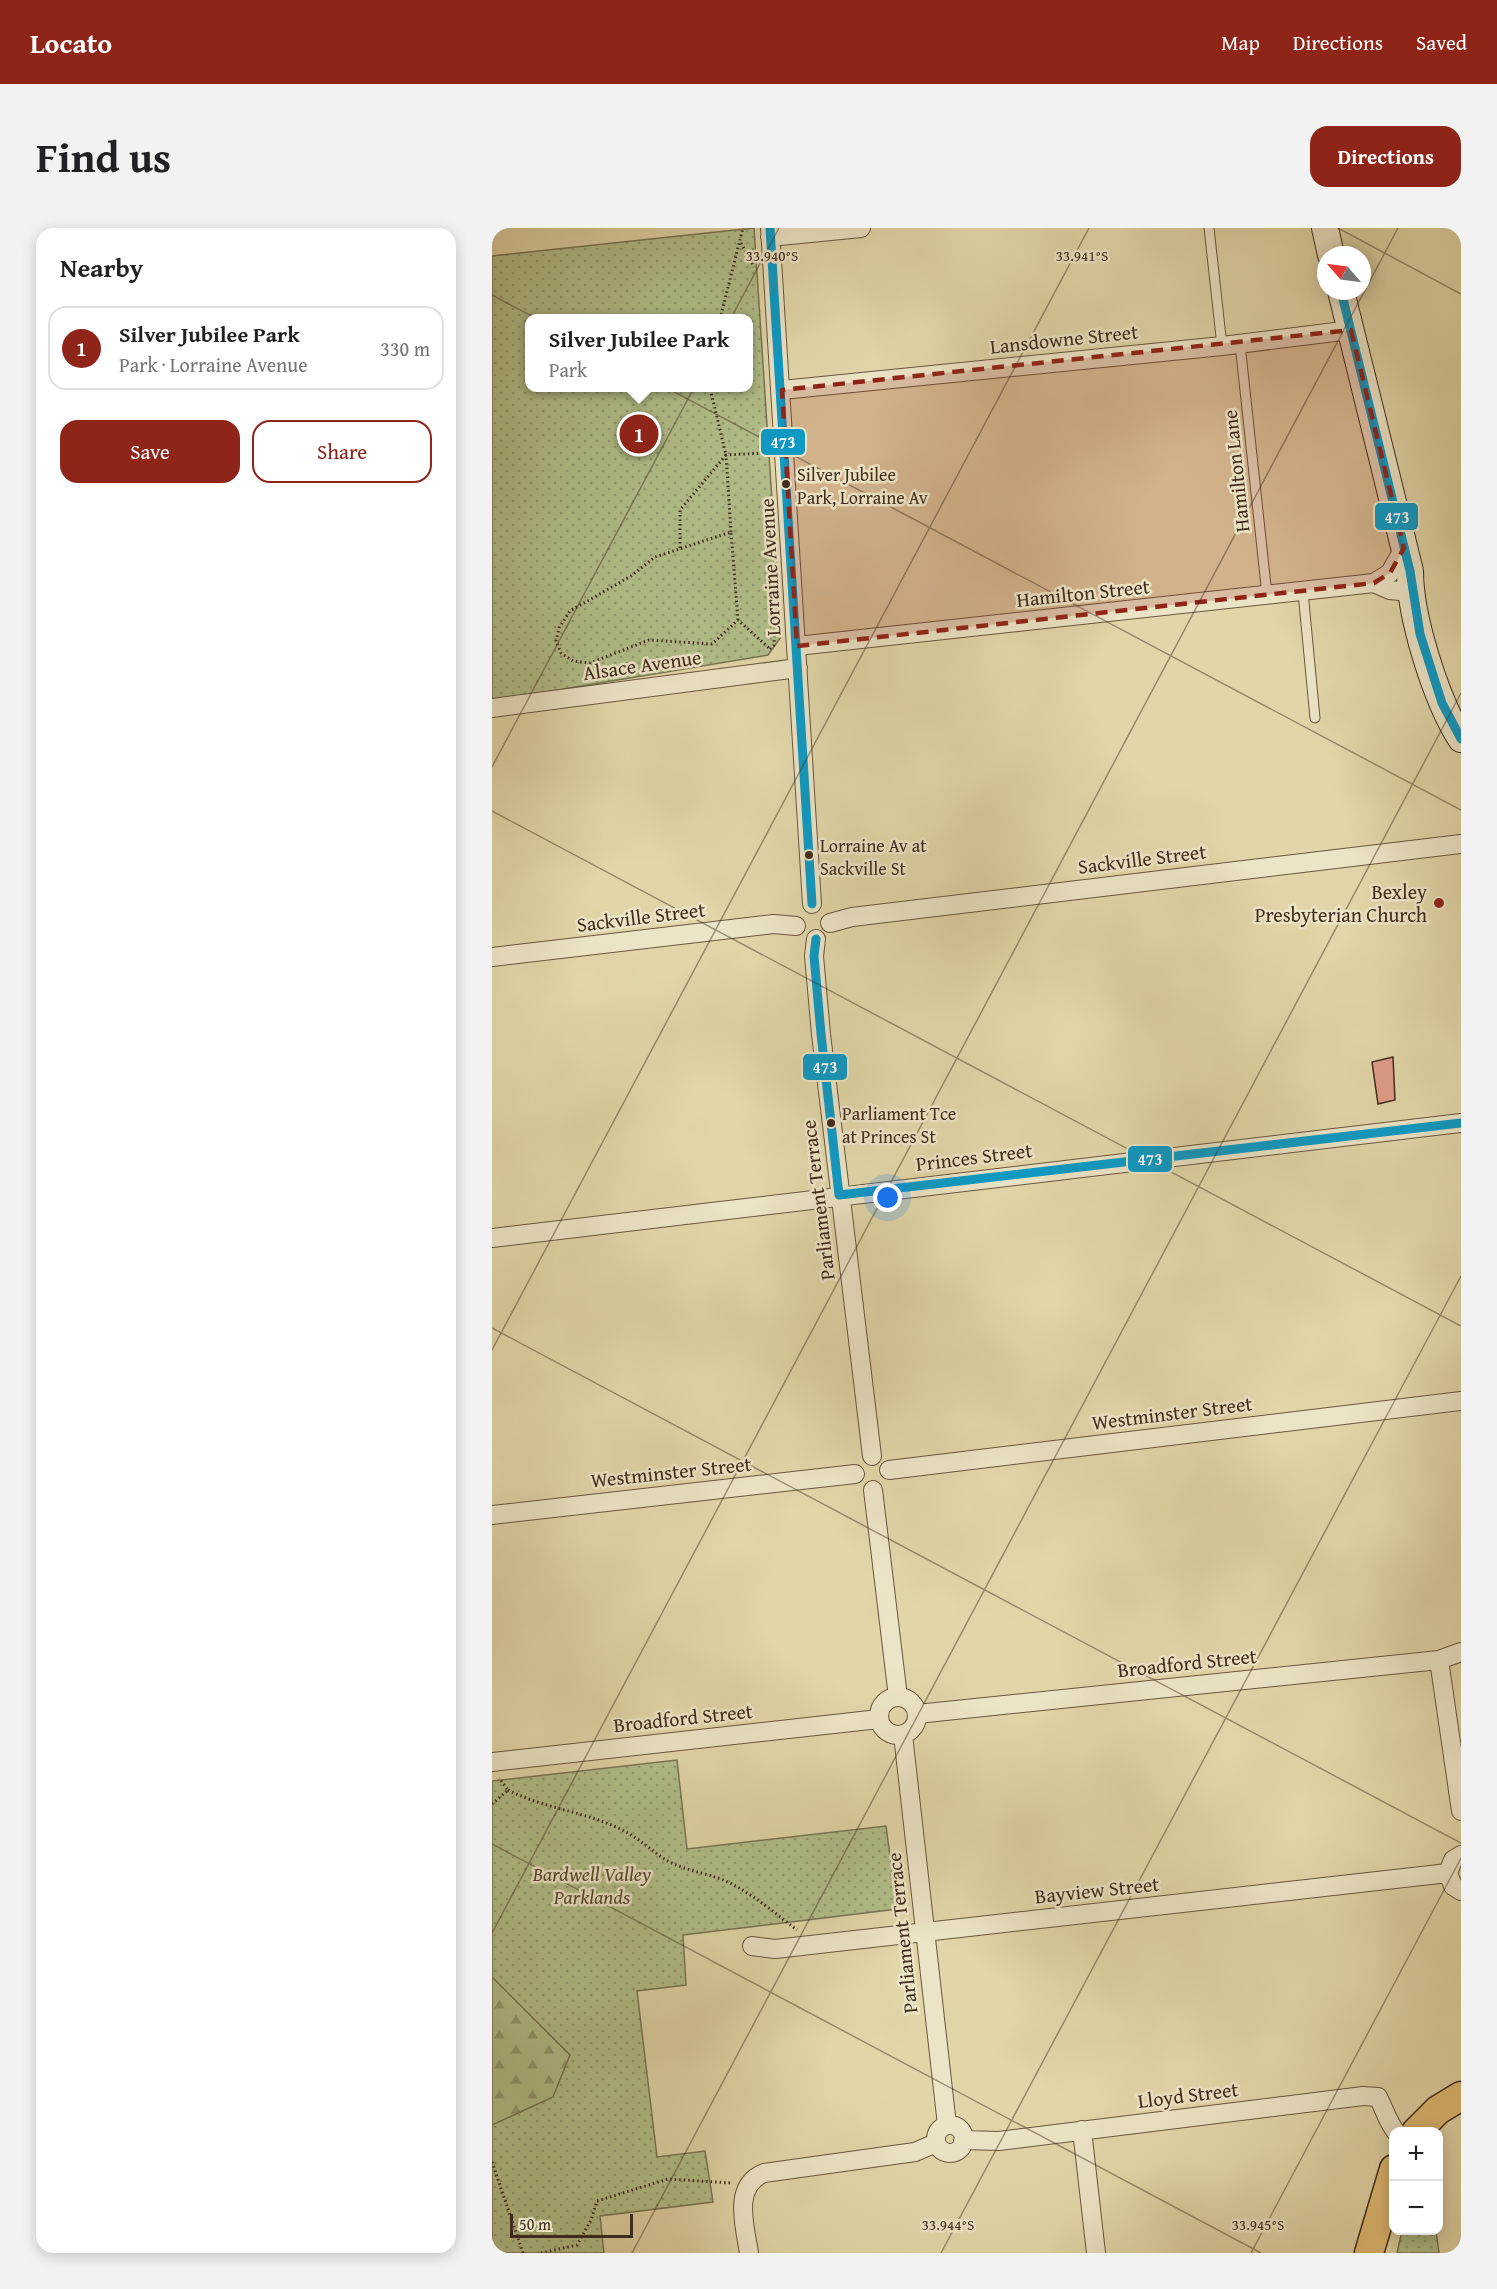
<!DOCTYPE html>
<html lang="en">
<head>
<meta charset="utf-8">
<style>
	body { margin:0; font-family:"Gentium Book Plus",serif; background:#f2f2f2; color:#202124 }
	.controls { position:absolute; right:18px; bottom:18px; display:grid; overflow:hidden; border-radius:12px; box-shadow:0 3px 15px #0003 }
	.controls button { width:54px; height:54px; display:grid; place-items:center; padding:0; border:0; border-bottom:2px solid #e0e0e0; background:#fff; color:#202124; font:30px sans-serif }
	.compass { position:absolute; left:825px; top:18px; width:54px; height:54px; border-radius:50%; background:#fff; box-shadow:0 3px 15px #0003; rotate:298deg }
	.scale { position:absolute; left:18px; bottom:15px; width:123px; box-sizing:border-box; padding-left:6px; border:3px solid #402c1c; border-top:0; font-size:16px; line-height:21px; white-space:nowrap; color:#402c1c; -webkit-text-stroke:4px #ece4c6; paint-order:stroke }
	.you { position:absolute; left:396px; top:970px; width:21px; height:21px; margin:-15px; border:4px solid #fff; border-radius:50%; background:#1a73e8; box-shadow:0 0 0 9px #1a73e833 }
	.badge { display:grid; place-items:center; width:39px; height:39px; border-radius:50%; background:#8f2418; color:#fff; font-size:20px; font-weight:700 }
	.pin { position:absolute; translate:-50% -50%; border:3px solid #fff; box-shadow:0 2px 6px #0006 }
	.popup { position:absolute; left:33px; top:86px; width:228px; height:78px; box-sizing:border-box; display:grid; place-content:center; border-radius:12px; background:#fff; filter:drop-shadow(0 2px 4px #0005); font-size:20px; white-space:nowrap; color:#757577 }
	.popup b { font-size:22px; color:#202124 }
	.popup::after { content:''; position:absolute; left:50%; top:100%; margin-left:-12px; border:12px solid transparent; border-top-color:#fff }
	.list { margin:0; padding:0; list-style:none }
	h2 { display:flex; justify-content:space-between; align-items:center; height:78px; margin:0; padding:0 24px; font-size:26px }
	h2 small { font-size:20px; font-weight:400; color:#757577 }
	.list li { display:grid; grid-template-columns:39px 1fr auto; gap:18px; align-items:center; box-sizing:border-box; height:84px; margin:0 12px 12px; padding:0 12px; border:2px solid #e0e0e0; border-radius:18px }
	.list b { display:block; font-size:22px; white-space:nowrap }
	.list p { margin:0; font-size:20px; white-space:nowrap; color:#757577 }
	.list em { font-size:20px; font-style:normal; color:#757577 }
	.actions { display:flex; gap:12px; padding:18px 24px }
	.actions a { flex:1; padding:14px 0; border:2px solid #8f2418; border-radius:18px; text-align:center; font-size:21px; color:#8f2418 }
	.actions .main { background:#8f2418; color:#fff }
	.map { position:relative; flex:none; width:969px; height:2025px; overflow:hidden; border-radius:18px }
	header { display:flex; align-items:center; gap:36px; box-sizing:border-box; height:84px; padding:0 30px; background:#8f2418; color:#fff }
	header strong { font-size:28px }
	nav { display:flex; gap:33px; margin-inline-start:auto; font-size:21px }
	.intro { display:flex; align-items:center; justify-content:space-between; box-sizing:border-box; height:144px; padding:0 36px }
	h1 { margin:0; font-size:42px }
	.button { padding:15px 27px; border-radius:18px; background:#8f2418; color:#fff; font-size:21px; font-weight:700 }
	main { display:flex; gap:36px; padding:0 36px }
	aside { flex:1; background:#fff; border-radius:18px; box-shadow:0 3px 15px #0003 }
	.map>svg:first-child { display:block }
</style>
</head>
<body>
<header>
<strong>Locato</strong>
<nav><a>Map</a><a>Directions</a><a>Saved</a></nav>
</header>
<div class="intro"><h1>Find us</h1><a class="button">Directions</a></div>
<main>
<aside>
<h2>Nearby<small></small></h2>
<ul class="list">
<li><span class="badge">1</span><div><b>Silver Jubilee Park</b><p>Park · Lorraine Avenue</p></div><em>330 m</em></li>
</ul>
<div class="actions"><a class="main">Save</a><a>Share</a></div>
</aside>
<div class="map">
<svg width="969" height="2025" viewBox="0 0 969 2025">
	<defs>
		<pattern id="grass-dots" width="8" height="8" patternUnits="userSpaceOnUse" patternTransform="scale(1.5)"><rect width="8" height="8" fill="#b1be89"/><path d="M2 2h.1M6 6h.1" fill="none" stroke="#919b6f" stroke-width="1.8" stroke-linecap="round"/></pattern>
		<pattern id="forest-firs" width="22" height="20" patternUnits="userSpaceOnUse" patternTransform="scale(1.5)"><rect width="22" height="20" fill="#b1be89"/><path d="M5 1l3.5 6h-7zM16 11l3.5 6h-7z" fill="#919b6f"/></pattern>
	</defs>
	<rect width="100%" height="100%" fill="#e1d6a8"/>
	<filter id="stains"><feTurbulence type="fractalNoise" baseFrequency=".00333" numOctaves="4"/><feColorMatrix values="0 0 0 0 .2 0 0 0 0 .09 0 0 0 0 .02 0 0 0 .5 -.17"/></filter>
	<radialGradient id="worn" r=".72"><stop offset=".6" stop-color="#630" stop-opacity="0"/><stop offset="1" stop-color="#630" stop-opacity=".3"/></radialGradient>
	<path fill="url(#grass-dots)" stroke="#787552" stroke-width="1.5" fill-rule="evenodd" d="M262 0 289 409 276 427 0 473V28ZM38 91H256V160H38Z
		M185 1532 195 1621 394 1598 405 1681 191 1707 194 1757 145 1763 165 1929 213 1923 221 1974 108 1988 112 2025H0V1553Z
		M910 2003H944L947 2025H905Z"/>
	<path fill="url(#forest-firs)" stroke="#787552" stroke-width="1.5" d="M0 1749 78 1827 61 1869 0 1897Z"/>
	<path fill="#df9c89" stroke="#402c1c" stroke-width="1.5" d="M901 829 903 872 886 876 880 834Z"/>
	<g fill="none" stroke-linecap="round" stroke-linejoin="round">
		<g stroke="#68563f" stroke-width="11">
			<path id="lane" d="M717 0 730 118
				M748 116 775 367
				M811 364 823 490"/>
		</g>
		<g stroke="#68563f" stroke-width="20">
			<path id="street" d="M278 0 320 676
				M278 9 369 0
				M290 162 730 118 859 102
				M882 355 898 362 918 364
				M305 418 882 355 898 345 912 320
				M0 480 306 440
				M338 695 360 689 969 616
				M324 711 322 728 329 806 380 1228
				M0 729 282 696 304 698
				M0 1010 969 895
				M397 1242 969 1173
				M381 1262 406 1469
				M0 1287 363 1246
				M947 1432 969 1583
				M387 1488a19 19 0 1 1 38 0a19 19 0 1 1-38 0Z
				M425 1486 947 1432 969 1424
				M411 1507 455 1897
				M0 1534 387 1491
				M969 1627 961 1632 956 1645 961 1658 969 1663
				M260 1718 283 1721 956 1645
				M444 1911a14 14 0 1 1 28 0a14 14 0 1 1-28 0Z
				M590 1902 604 2025
				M471 1912 507 1913 871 1868 886 1869C892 1880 896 1895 904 1904
				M257 2025C253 1998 240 1958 272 1945L423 1924 444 1915"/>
		</g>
		<g stroke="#402c1c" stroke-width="28">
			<path id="secondary" d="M833 0 839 27
				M849 63 918 343C918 389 944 472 969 511"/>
		</g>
		<g stroke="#402c1c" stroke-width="31">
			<path id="primary" d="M924 1904 946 1882 969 1868
				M877 2025 902 1941"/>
		</g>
		<path stroke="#402c1c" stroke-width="3" stroke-dasharray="1.5 3" stroke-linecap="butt" d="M249 15 262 39
			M228 91 251 0
			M239 304 234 227 274 225
			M188 320V282L234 227 218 160
			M246 392 239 304 163 329 139 348 78 383 67 400 64 413 69 425 81 433 98 435 157 412 220 416 246 392 278 421
			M278 421 282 417 283 384
			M16 1562C51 1580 89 1583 124 1599 143 1607 157 1621 174 1632 195 1644 218 1645 238 1655 262 1667 284 1686 305 1702
			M0 1576 16 1562 7 1550
			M0 1934 31 2025
			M49 2025 85 2017 99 1992 105 1973 176 1951 239 1955"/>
		<use href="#lane" stroke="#ece4c6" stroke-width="9"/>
		<use href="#street" stroke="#ece4c6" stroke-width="18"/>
		<use href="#secondary" stroke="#ece4c6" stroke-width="26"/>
		<use href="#primary" stroke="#e0bb74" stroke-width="28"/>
		<g stroke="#ece4c6" stroke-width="14">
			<path id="bus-1" d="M278 0 320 676
				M849 63 918 343 928 406 950 475 969 511
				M324 711 322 728 329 806 347 967
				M347 967 969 895"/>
		</g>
		<use href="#bus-1" stroke="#0d9ac5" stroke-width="9"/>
	</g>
	<path fill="#8f2418" fill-opacity="0.2" stroke="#8f2418" stroke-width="4.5" stroke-dasharray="12 8" stroke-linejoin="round" d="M859 102 912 320 898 345 882 355 305 418 290 162Z"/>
	<path fill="none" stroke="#402c1c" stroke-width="1.5" stroke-opacity="0.45" d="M846 0 969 66M0 67 969 582M0 539 287 0M0 583 969 1098M0 1100 969 1615M0 1122 597 0M0 1616 769 2025M0 1705 906 0M140 2025 969 465M449 2025 969 1048M759 2025 969 1630"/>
	<g fill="#402c1c" stroke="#ece4c6" stroke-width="2">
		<circle cx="294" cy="256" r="5"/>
		<circle cx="317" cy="627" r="5"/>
		<circle cx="339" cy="895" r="5"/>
	</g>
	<circle fill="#8f2418" stroke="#ece4c6" stroke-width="2" cx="947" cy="675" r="6"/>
	<g text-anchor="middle" stroke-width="5" stroke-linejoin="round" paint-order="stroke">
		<g font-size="18" fill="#402c1c" stroke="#ece4c6" text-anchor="start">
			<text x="305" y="253">Silver Jubilee<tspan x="305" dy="23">Park, Lorraine Av</tspan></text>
			<text x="328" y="624">Lorraine Av at<tspan x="328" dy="23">Sackville St</tspan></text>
			<text x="350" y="892">Parliament Tce<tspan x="350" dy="23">at Princes St</tspan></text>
		</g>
		<g font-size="20" fill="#402c1c" stroke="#ece4c6">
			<text transform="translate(572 111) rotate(-6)" y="7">Lansdowne Street</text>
			<text transform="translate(744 243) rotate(-96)" y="7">Hamilton Lane</text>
			<text transform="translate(278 339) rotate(-93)" y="7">Lorraine Avenue</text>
			<text transform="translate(591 365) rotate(-6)" y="7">Hamilton Street</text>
			<text transform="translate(150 437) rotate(-8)" y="7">Alsace Avenue</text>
			<text transform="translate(650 631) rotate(-7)" y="7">Sackville Street</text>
			<text transform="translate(149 689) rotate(-7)" y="7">Sackville Street</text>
			<text transform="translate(482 929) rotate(-7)" y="7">Princes Street</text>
			<text transform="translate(326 972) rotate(-97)" y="7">Parliament Terrace</text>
			<text transform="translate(680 1185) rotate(-7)" y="7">Westminster Street</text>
			<text transform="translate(179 1244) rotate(-6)" y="7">Westminster Street</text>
			<text transform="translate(695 1435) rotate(-6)" y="7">Broadford Street</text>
			<text transform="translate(191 1490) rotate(-6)" y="7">Broadford Street</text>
			<text transform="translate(605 1662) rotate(-6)" y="7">Bayview Street</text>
			<text transform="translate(410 1705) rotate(-96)" y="7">Parliament Terrace</text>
			<text transform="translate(696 1867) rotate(-7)" y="7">Lloyd Street</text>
		</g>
		<g font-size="20" fill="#402c1c" stroke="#ece4c6" text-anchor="end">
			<text x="935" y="671">Bexley<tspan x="935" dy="23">Presbyterian Church</tspan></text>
		</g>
		<g font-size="20" font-style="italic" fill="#574932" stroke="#ece4c6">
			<text x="100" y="1653">Bardwell Valley<tspan x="100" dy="23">Parklands</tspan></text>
		</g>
	</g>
	<g font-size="15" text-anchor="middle" fill="#402c1c" stroke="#ece4c6" stroke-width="5" stroke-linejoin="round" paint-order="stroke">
		<text x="280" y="33">33.940°S</text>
		<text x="590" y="33">33.941°S</text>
		<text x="456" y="2002">33.944°S</text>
		<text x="766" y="2002">33.945°S</text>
	</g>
	<g stroke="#ece4c6" stroke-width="2">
		<rect x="268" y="200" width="46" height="28" rx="6" fill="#0d9ac5"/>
		<rect x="882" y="274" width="45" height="29" rx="6" fill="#0d9ac5"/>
		<rect x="310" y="825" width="46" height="28" rx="6" fill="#0d9ac5"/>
		<rect x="635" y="917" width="46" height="28" rx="6" fill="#0d9ac5"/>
	</g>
	<g font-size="16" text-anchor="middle" font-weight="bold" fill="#fff">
		<text x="291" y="220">473</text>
		<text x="905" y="295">473</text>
		<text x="333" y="845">473</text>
		<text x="658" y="937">473</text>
	</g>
	<rect width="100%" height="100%" filter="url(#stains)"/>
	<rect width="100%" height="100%" fill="url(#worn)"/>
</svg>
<div class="controls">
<button>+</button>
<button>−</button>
</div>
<svg class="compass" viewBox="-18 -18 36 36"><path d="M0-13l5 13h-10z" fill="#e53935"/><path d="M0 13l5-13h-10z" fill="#757577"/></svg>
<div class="scale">50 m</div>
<div class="you"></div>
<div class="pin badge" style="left:147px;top:206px">1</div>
<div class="popup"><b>Silver Jubilee Park</b>Park</div>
</div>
</main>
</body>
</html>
